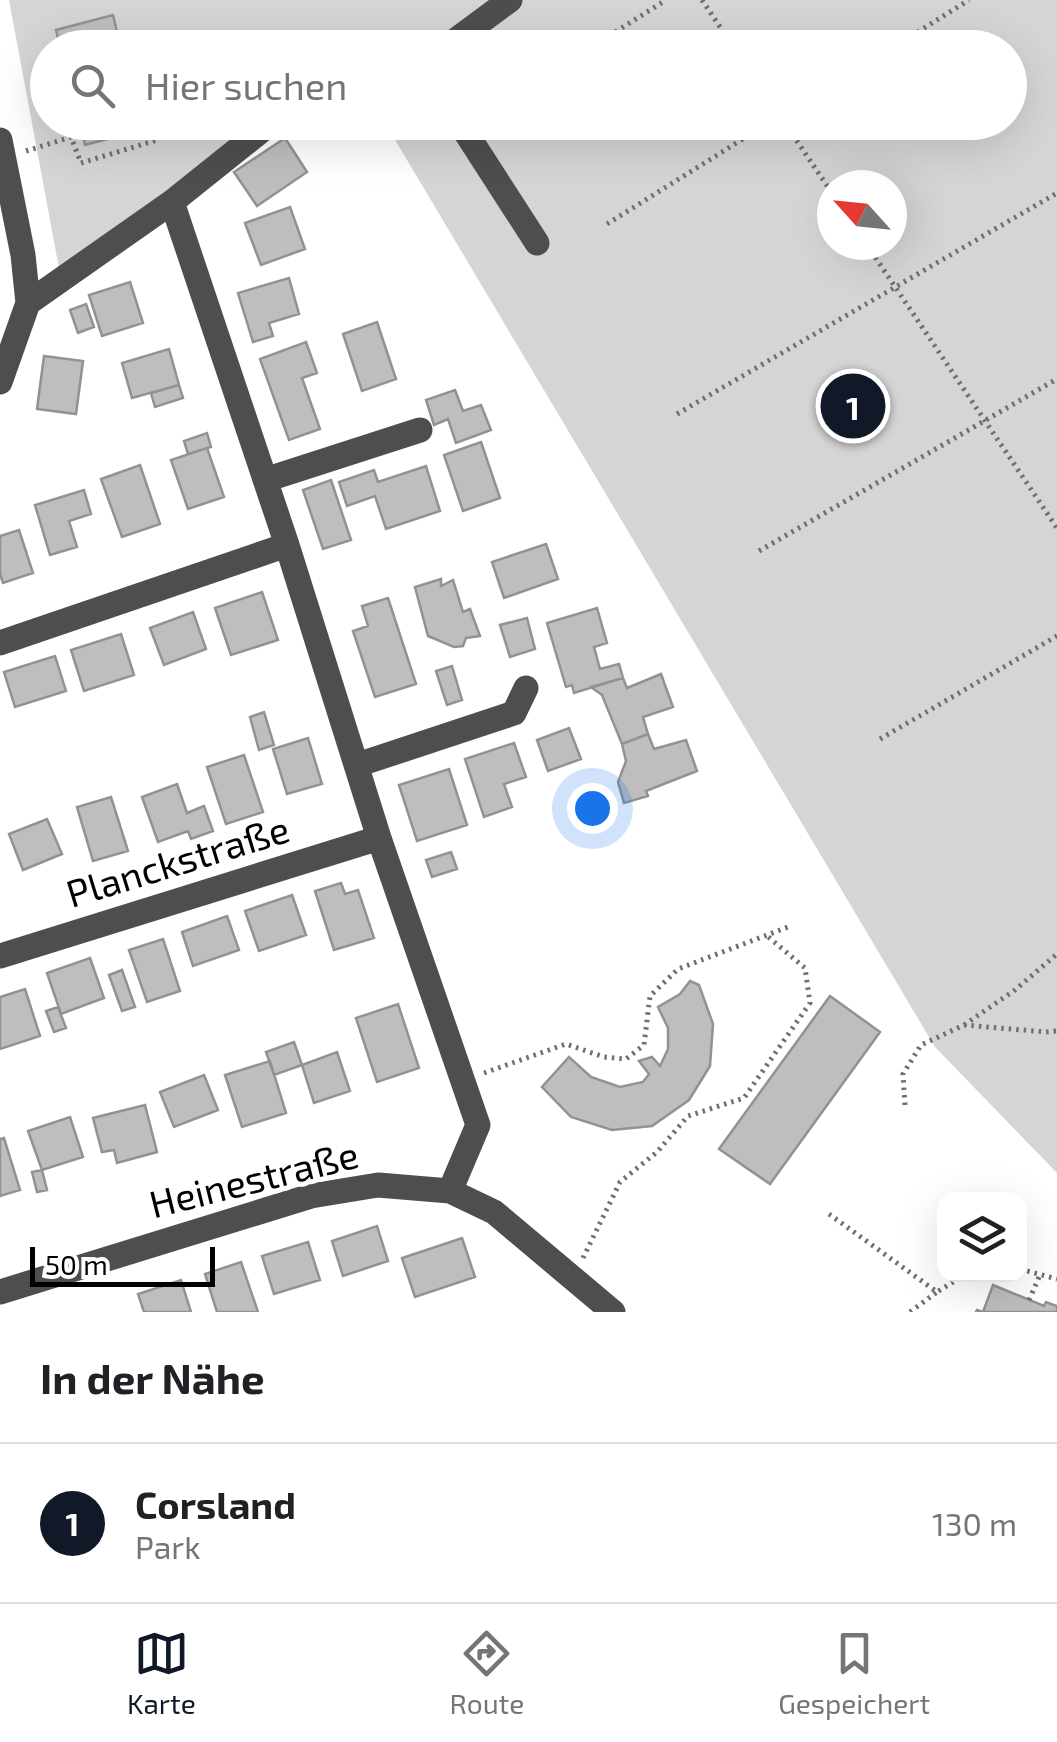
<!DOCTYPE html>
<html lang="de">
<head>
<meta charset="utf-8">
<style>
	body { margin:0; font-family:"Exo 2",sans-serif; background:#f2f2f2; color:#202124 }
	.controls { position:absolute; right:30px; bottom:30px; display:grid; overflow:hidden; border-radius:20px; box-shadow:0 10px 40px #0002 }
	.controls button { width:90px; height:90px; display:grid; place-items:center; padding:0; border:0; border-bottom:2px solid #e0e0e0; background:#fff; color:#202124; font:50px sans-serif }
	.compass { position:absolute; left:817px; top:170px; width:90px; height:90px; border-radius:50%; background:#fff; box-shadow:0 10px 40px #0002; rotate:297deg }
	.scale { position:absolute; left:30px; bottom:25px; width:185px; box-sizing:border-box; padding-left:10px; border:5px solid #000; border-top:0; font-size:28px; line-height:35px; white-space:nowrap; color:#000; -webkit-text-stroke:8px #fff; paint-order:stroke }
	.you { position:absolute; left:592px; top:808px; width:35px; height:35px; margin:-25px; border:8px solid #fff; border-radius:50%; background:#1a73e8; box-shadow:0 0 0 15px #1a73e833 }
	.badge { display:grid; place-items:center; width:65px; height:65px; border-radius:50%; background:#111827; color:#fff; font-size:32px; font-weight:700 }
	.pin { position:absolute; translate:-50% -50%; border:5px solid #fff; box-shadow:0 2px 10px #0006 }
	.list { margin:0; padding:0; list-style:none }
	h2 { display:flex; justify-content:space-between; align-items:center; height:130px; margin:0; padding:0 40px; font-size:42px }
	h2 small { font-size:32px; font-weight:400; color:#757577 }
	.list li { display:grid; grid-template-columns:65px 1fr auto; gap:30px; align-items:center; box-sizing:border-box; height:160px; padding:0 40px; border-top:2px solid #e0e0e0 }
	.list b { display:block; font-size:38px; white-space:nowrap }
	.list p { margin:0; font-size:32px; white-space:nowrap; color:#757577 }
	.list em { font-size:32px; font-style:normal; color:#757577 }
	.icon { flex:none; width:55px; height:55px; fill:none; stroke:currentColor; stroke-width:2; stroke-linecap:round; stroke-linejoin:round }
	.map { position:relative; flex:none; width:1057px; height:1312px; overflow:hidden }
	.search { position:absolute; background:#fff; box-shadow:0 10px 40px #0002; left:30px; right:30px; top:30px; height:110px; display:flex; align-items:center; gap:25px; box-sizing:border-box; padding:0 35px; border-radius:55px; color:#757577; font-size:38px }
	.sheet { height:290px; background:#fff }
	nav { display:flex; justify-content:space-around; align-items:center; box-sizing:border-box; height:140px; border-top:2px solid #e0e0e0; background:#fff; font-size:28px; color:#757577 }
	nav a { display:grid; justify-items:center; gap:5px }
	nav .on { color:#111827 }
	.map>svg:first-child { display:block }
</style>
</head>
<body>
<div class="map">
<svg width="1057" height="1312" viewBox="0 0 1057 1312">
	<rect width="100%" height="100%" fill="#fff"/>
	<path fill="#d5d5d5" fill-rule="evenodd" d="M9 0H1057V1173L935 1047 385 123 1010 122V48H48V122L272 123 61 279ZM832 185H892V245H832Z"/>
	<path fill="#bebebe" stroke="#929292" stroke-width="2.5" d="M113 15 121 48H60L56 30Z
		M80 122H140L142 130 85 145Z
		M285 138 307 172 257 206 234 172Z
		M290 207 305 249 261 265 245 223Z
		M289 278 299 314 269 323 273 336 253 342 238 293Z
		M130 282 143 323 102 336 89 295Z
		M86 304 94 327 78 333 70 310Z
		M377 322 396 379 362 391 343 334Z
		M306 342 317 373 302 378 320 429 289 440 260 359Z
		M169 349 179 385 132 398 122 363Z
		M44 356 83 361 76 414 37 409Z
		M179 385 183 398 155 407 151 393Z
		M455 390 463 411 481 405 491 430 456 443 448 419 434 425 426 400Z
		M207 433 211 447 188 454 184 441Z
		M481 442 500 498 463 511 444 455Z
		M207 448 224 497 188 509 171 460Z
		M140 465 160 524 122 537 101 479Z
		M426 466 440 511 386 529 375 496 347 506 339 482 374 470 378 482Z
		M331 480 351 540 323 549 303 490Z
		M84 490 91 514 69 521 77 547 50 555 35 505Z
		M19 530 33 573 3 583 0 574V536Z
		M546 544 558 579 504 598 492 562Z
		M441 579V586L453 580 463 612 470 609 480 636 466 638 463 646 454 647 428 636 415 587Z
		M262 592 278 640 231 655 215 608Z
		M388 598 416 684 375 697 353 631 368 626 362 606Z
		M597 608 607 643 594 647 600 669 619 664 623 678 574 693 572 685 566 687 547 623Z
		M193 612 206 649 164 665 150 628Z
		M527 618 535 649 510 657 500 625Z
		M121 634 134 675 84 691 71 650Z
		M55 656 66 691 15 707 4 672Z
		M452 666 462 700 447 705 436 671Z
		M661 674 673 707 643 717 648 734 622 744 602 695 591 687 623 678 627 688Z
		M264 712 274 745 259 750 250 717Z
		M569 728 581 759 548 771 537 740Z
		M648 734 654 749 686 740 697 771 646 791 648 796 624 803 618 782 626 761 622 744Z
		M308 738 322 784 287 794 273 749Z
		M514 743 526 777 504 784 512 807 484 817 465 759Z
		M244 755 263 812 226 824 207 767Z
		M449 769 467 825 417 841 399 785Z
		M177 784 187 813 204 806 213 831 191 839 188 831 158 842 142 797Z
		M111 797 128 851 93 861 77 807Z
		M47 819 62 854 23 870 9 834Z
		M451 852 457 869 432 877 426 860Z
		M341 883 345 894 358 890 374 938 334 950 315 891Z
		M292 895 306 935 259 951 245 911Z
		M227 916 239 950 193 966 182 932Z
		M163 939 180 991 147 1002 129 950Z
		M90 958 104 998 61 1014 47 973Z
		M122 970 135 1007 122 1011 109 975Z
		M690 981 699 985 713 1024 710 1066 689 1100 652 1126 612 1130 571 1117 542 1087 569 1057 591 1077 620 1087 643 1082 649 1074 639 1061 652 1057 660 1066 668 1049V1028L658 1007 680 994Z
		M25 989 40 1036 0 1049V997Z
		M830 996 880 1032 770 1184 719 1149Z
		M398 1004 419 1068 377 1082 356 1018Z
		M58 1007 66 1028 54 1032 46 1011Z
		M294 1042 302 1065 274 1075 266 1052Z
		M337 1052 350 1091 314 1103 302 1065Z
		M270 1061 286 1113 242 1127 225 1075Z
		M204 1075 218 1110 174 1127 160 1092Z
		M145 1105 157 1152 117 1163 114 1150 102 1152 93 1118Z
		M70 1117 83 1157 42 1170 28 1131Z
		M4 1138 20 1190 0 1196V1139Z
		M42 1170 47 1190 37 1192 32 1172Z
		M377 1226 388 1261 343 1276 332 1241Z
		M462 1238 475 1277 415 1297 402 1258Z
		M308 1242 320 1280 274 1294 262 1256Z
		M241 1262 258 1312H217L205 1274Z
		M181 1280 191 1312H144L138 1294Z
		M993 1285 1044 1306 1046 1302 1057 1306V1312H976L977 1310 983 1312Z"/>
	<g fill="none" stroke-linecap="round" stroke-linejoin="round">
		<path stroke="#707070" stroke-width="5" stroke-dasharray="2.5 5" stroke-linecap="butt" d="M702 0 734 48
			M590 48 666 0
			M892 48 969 0
			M784 122 832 193
			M26 151 71 137 81 163 157 140
			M607 224 770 122
			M867 245 1057 528
			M677 414 1057 193
			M759 551 1057 379
			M880 739 1057 636
			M964 1025 1015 990 1057 954
			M484 1073 566 1044 604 1057 626 1059 644 1045 650 996 678 969 788 927
			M905 1105 903 1074 921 1045 964 1025 1046 1032 1057 1031
			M829 1214 937 1292 966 1274
			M583 1258 620 1182 657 1152 688 1116 744 1098 810 1003 805 968 766 935
			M1020 1269 1057 1279
			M1029 1300 1040 1275
			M910 1312 937 1292"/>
		<path stroke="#4e4e4e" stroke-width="25" d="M366 48H369
			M445 48 510 0
			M459 122 537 243
			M0 140 23 255 28 303 0 382
			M172 202 287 545 379 838 478 1125 450 1191
			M28 303 172 202 272 122
			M265 480 420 430
			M0 643 287 545
			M357 765 514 713 526 688
			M0 956 379 838
			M0 1292 311 1196 378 1185 450 1191 494 1212 613 1312"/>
	</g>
	<g text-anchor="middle" stroke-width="10" stroke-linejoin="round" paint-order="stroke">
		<g font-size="38" fill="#000" stroke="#fff">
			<text transform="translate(178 862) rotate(-17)" y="13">Planckstraße</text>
			<text transform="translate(254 1180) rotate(-14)" y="13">Heinestraße</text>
		</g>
	</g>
</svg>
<div class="controls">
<button><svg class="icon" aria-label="layers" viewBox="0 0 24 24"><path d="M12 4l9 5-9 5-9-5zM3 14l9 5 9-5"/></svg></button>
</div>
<svg class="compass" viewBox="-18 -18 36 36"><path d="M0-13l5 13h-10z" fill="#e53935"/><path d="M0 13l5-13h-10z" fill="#757577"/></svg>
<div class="scale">50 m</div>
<div class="you"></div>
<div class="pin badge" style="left:853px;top:406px">1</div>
<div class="search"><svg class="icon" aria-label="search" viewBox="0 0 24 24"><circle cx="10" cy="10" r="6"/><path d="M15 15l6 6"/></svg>Hier suchen</div>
</div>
<section class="sheet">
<h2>In der Nähe<small></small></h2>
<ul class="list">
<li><span class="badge">1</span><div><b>Corsland</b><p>Park</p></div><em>130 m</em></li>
</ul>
</section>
<nav>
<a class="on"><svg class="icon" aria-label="map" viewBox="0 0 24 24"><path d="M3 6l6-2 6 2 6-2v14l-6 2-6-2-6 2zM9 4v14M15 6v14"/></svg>Karte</a>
<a><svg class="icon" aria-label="directions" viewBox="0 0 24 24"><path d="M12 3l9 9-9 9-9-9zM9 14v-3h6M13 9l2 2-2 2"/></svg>Route</a>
<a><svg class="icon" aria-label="saved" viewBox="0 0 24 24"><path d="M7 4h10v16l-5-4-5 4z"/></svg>Gespeichert</a>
</nav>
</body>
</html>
